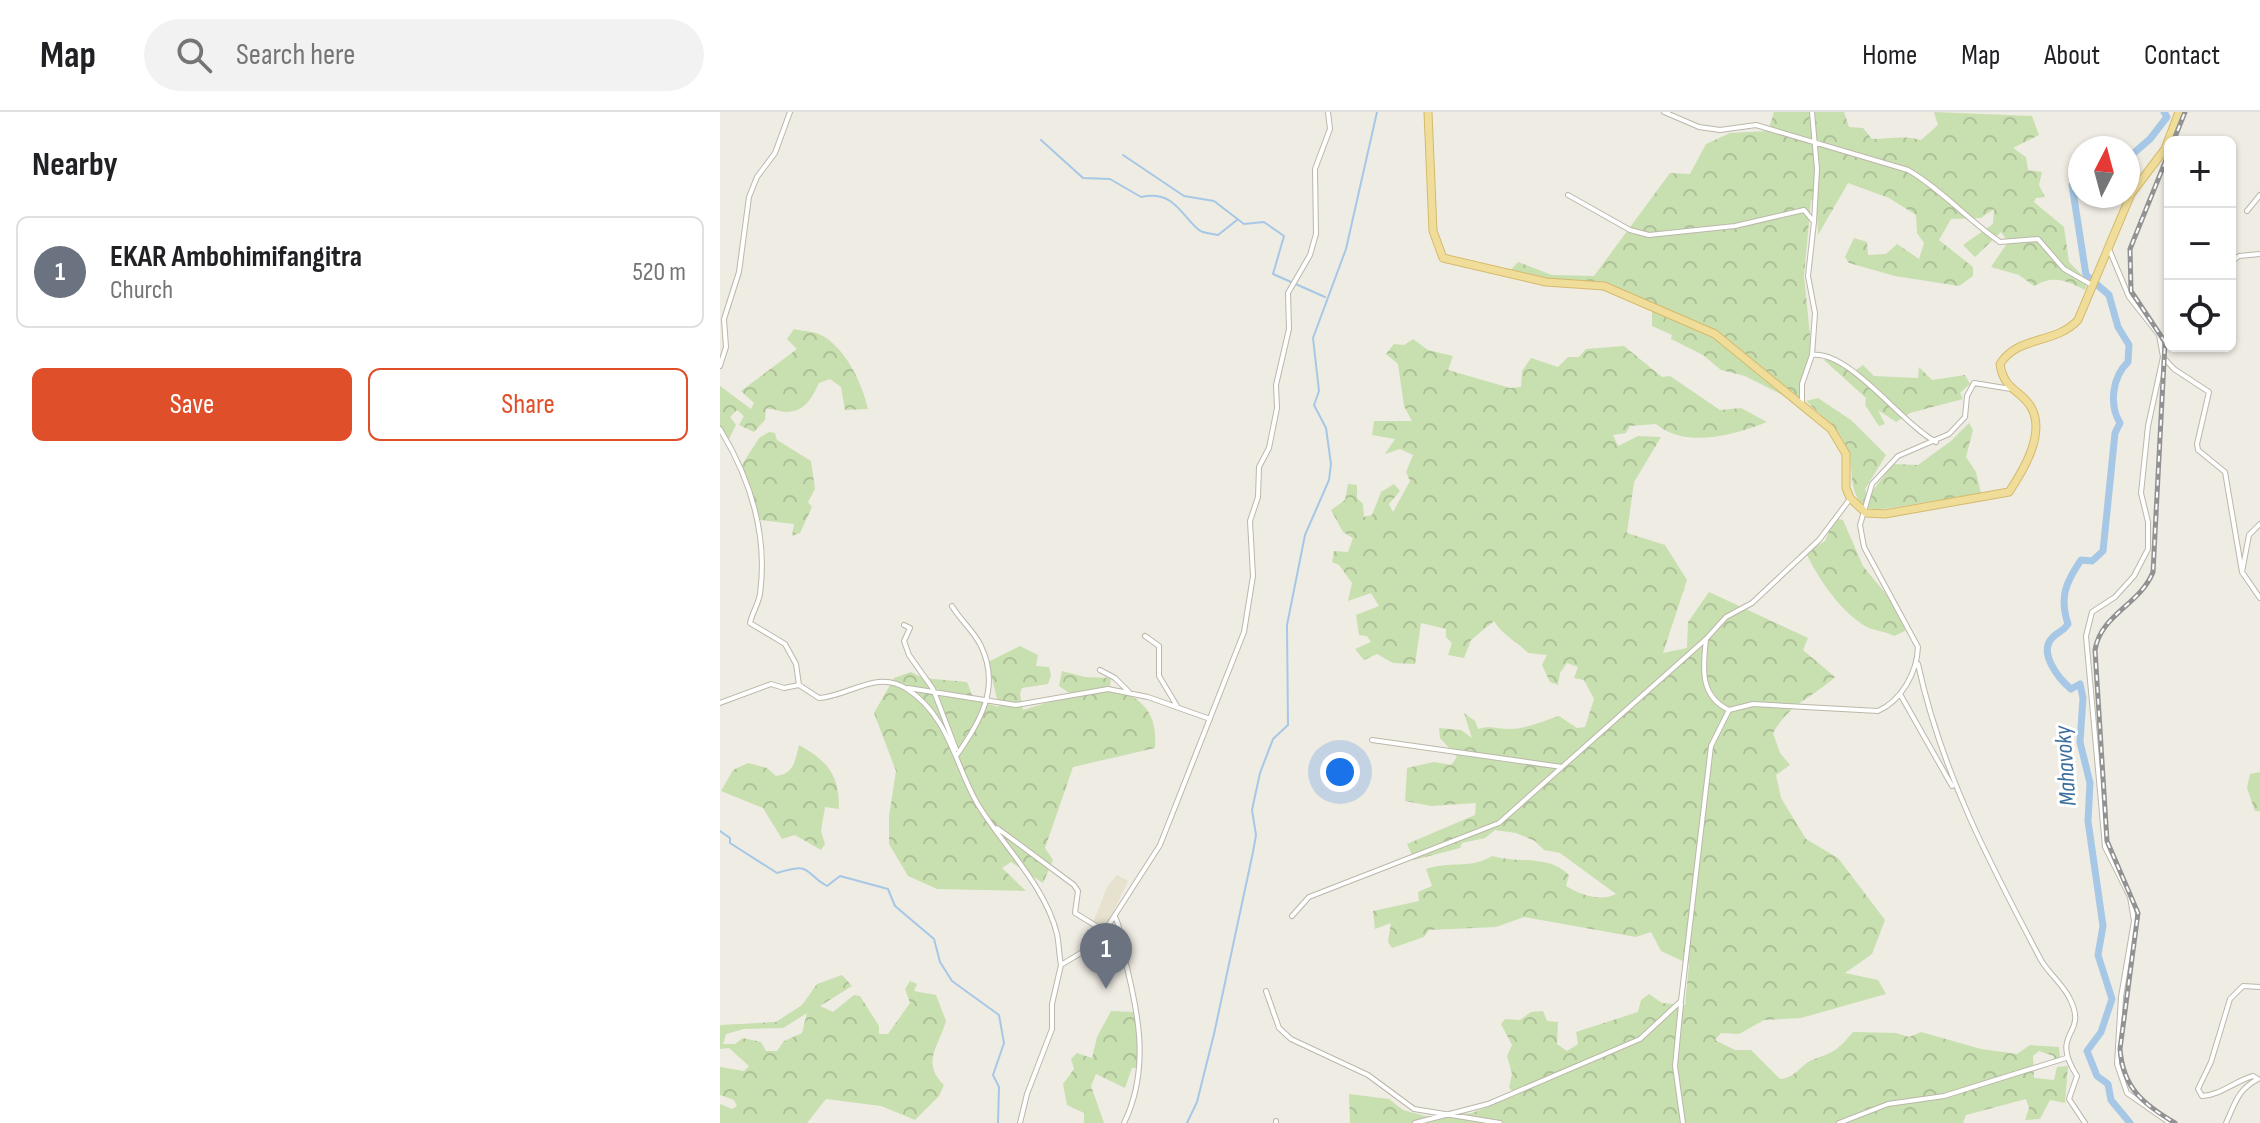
<!DOCTYPE html>
<html lang="en">
<head>
<meta charset="utf-8">
<style>
	body { margin:0; font-family:"Sofia Sans Condensed",sans-serif; background:#f2f2f2; color:#202124 }
	.controls { position:absolute; right:24px; top:24px; display:grid; overflow:hidden; border-radius:12px; box-shadow:0 2px 6px #0004 }
	.controls button { width:72px; height:72px; display:grid; place-items:center; padding:0; border:0; border-bottom:2px solid #e0e0e0; background:#fff; color:#202124; font:40px sans-serif }
	.compass { position:absolute; left:1348px; top:24px; width:72px; height:72px; border-radius:50%; background:#fff; box-shadow:0 2px 6px #0004; rotate:6deg }
	.you { position:absolute; left:620px; top:660px; width:28px; height:28px; margin:-20px; border:6px solid #fff; border-radius:50%; background:#1a73e8; box-shadow:0 0 0 12px #1a73e833 }
	.badge { display:grid; place-items:center; width:52px; height:52px; border-radius:50%; background:#df4f2a; color:#fff; font-size:26px; font-weight:700 }
	.pin { position:absolute; translate:-50% -66px; filter:drop-shadow(0 2px 4px #0008) }
	.pin::after { content:''; position:absolute; top:42px; width:28px; height:24px; background:inherit; clip-path:polygon(0 0,100% 0,50% 100%) }
	.list { margin:0; padding:0; list-style:none }
	h2 { display:flex; justify-content:space-between; align-items:center; height:104px; margin:0; padding:0 32px; font-size:34px }
	h2 small { font-size:26px; font-weight:400; color:#757577 }
	.list li { display:grid; grid-template-columns:52px 1fr auto; gap:24px; align-items:center; box-sizing:border-box; height:112px; margin:0 16px 16px; padding:0 16px; border:2px solid #e0e0e0; border-radius:12px }
	.list b { display:block; font-size:30px; white-space:nowrap }
	.list p { margin:0; font-size:26px; white-space:nowrap; color:#757577 }
	.list em { font-size:26px; font-style:normal; color:#757577 }
	.actions { display:flex; gap:16px; padding:24px 32px }
	.actions a { flex:1; padding:18px 0; border:2px solid #df4f2a; border-radius:12px; text-align:center; font-size:28px; color:#df4f2a }
	.actions .main { background:#df4f2a; color:#fff }
	.icon { flex:none; width:44px; height:44px; fill:none; stroke:currentColor; stroke-width:2; stroke-linecap:round; stroke-linejoin:round }
	.map { position:relative; flex:none; width:1540px; height:1011px; overflow:hidden }
	header { display:flex; align-items:center; gap:48px; box-sizing:border-box; height:112px; padding:0 40px; background:#fff; border-bottom:2px solid #e0e0e0 }
	header strong { font-size:38px }
	nav { display:flex; gap:44px; margin-inline-start:auto; font-size:28px }
	.search { width:560px; height:72px; background:#f2f2f2; display:flex; align-items:center; gap:20px; box-sizing:border-box; padding:0 28px; border-radius:44px; color:#757577; font-size:30px }
	main { display:flex }
	aside { flex:1; background:#fff }
	.map>svg:first-child { display:block }
</style>
</head>
<body>
<header>
<strong>Map</strong>
<div class="search"><svg class="icon" aria-label="search" viewBox="0 0 24 24"><circle cx="10" cy="10" r="6"/><path d="M15 15l6 6"/></svg>Search here</div>
<nav><a>Home</a><a>Map</a><a>About</a><a>Contact</a></nav>
</header>
<main>
<aside>
<h2>Nearby<small></small></h2>
<ul class="list">
<li><span class="badge" style="background:#6b7280">1</span><div><b>EKAR Ambohimifangitra</b><p>Church</p></div><em>520 m</em></li>
</ul>
<div class="actions"><a class="main">Save</a><a>Share</a></div>
</aside>
<div class="map">
<svg width="1540" height="1011" viewBox="0 0 1540 1011">
	<defs>
		<pattern id="forest-crowns" width="20" height="18" patternUnits="userSpaceOnUse" patternTransform="scale(2)"><rect width="20" height="18" fill="#c8dfb0"/><path d="M2 6a3 3 0 1 1 6 0M12 15a3 3 0 1 1 6 0" fill="none" stroke="#adc098"/></pattern>
	</defs>
	<rect width="100%" height="100%" fill="#efece3"/>
	<path fill="#e7e1cf" d="M397 763 408 769 385 817 373 811 387 775Z"/>
	<path fill="url(#forest-crowns)" fill-rule="evenodd" d="M1054 0H1124L1129 15 1143 16 1152 27C1170 27 1182 23 1201 28L1218 13 1214 0 1312 4 1319 23 1293 36 1306 45 1308 58 1322 60 1319 73 1325 85 1316 86 1314 90 1344 115 1349 150 1368 169 1365 178C1345 168 1334 163 1314 174L1299 163 1271 155 1288 130 1281 120 1255 145 1243 133 1273 112 1274 97 1261 106 1231 107 1219 128 1253 155V164L1239 174 1175 164 1129 151 1125 145 1134 126 1147 130 1148 143 1166 142 1177 132 1199 147 1204 131 1197 121 1196 103 1169 86 1128 71 1098 123 1096 82 1091 89 1084 164 1092 243 1082 272V293L1025 264 1001 258 983 243 951 227 952 223 932 214V193L910 183 787 162 798 150 832 163 874 164 950 61 970 62 986 32 1010 21 1048 19Z
		M74 217C82 219 92 219 99 222 125 234 142 271 148 297L125 298 121 275 110 267 99 271C92 286 85 300 66 300 59 300 54 296 46 297L45 308 34 320 19 313 24 304 17 298 10 305 16 313 9 327 0 315V274L31 297 34 291 21 279 77 237 67 227Z
		M693 227 708 238 733 244 728 258 790 276 801 275 802 259 811 246 838 255 848 245H859L866 237 904 234 942 265 950 264 1000 298 1021 296 1047 310C1014 323 966 337 936 312L910 314 906 321 893 323 898 334 918 324 941 325 914 370 907 421 945 433 967 468 943 541 967 536 968 510 989 480 1088 526 1083 538 1115 565C1092 586 1070 591 1053 621L1060 641 1070 653 1056 663 1061 686 1086 727 1118 746 1165 808 1152 842 1125 861 1158 868 1166 882 1081 906 1044 908 1019 922 1001 921 995 928 1015 938H1031L1060 967C1076 966 1080 953 1092 948 1114 940 1117 939 1133 920L1176 921 1189 925 1201 920 1261 937 1297 942 1310 933 1339 935 1340 946 1334 948V944L1319 939 1313 944 1314 966 1334 968 1337 955 1348 954 1345 991 1330 988 1320 1007 1305 1008 1309 996 1306 987 1246 1003 1243 1011H630L629 982 669 987 683 998 709 1005 752 1001 797 983 789 976 792 962 787 944 792 933 781 912 785 907 800 908 811 900 823 899 827 909 838 910 837 932 847 939 858 932 856 920 918 900 921 888 929 882 942 891 965 893 969 852 941 839 931 820 916 825 804 805 776 815 709 818 704 825 672 836 668 830 671 811 655 817 653 799 699 789 698 780 712 774 706 757C729 749 752 757 772 744 799 752 828 742 849 763L846 774C861 783 880 790 896 782L840 741 824 738 815 729 796 721 775 718 765 726 742 731 740 736 694 748 687 732 755 703 756 691 711 694 685 689 687 656 714 650 731 653 737 645 720 626 719 616 741 618 752 626 744 601 755 609 758 617C770 613 777 617 789 617 806 617 823 609 839 604L857 616 865 615 874 587 864 568 854 566 858 555 847 551 840 561 838 573 830 570 822 553 827 543 808 541C797 529 783 524 774 509L751 528 744 546 728 543 732 531 726 525V517L701 511 695 552 673 551 657 542 644 548 635 537 651 530 647 524 639 523 636 503 659 494 651 481 628 489 632 471 619 453 612 450 614 439 628 440 633 426 623 420 611 398 625 388 628 372 637 373V386L643 392 644 405 652 403 661 380 674 372 680 379 669 392 673 400 690 369 686 360 693 343 680 337 665 342 675 327 652 323 654 309H692L684 294 678 252 666 242 674 232 684 233Z
		M1109 244 1136 258 1143 253 1154 264 1198 266 1199 255 1212 268 1245 263 1250 272 1240 281 1243 287 1190 301 1176 310 1158 298 1165 312 1159 314 1145 293 1146 286 1104 248Z
		M1098 286 1131 308 1166 343 1145 377 1148 385 1173 352 1198 353 1231 329 1249 311 1253 318 1246 345 1256 360 1261 381 1158 398 1143 395C1128 373 1134 366 1129 342 1124 320 1101 304 1086 289Z
		M49 320 55 321 57 328 91 349 95 377 88 390 92 395 80 421 72 424 74 412 40 408 22 353 39 326Z
		M1115 406 1123 408 1143 454 1182 502 1185 519 1174 524C1165 519 1154 519 1145 514 1120 499 1098 466 1086 441L1105 429Z
		M300 534 318 543 316 554 329 555 331 563 328 572 302 576 300 582 303 598 352 583 339 574 342 559 365 565 391 566 390 574C422 586 438 600 435 636L353 655 325 736 333 748 323 771 291 750 282 756 306 779 217 777 188 764 169 732V704L176 659 154 601 174 566 191 560 203 566 247 570 254 588 279 595 268 550Z
		M79 633C109 650 119 663 119 697L105 695 101 719 105 732 101 738 75 723 62 727 43 696 1 679 13 658 28 651 47 656 56 664C74 662 75 649 79 633Z
		M1540 660V699H1535L1527 676 1530 662Z
		M122 863 132 874 100 894 113 900 134 883 140 884 159 914V922H168L190 891 185 877 190 869 197 872 194 879 216 883 226 909C218 936 201 950 224 973L219 984 195 1008 161 994 106 987 87 1011H0V992L12 997 17 994 14 988 0 983V955L24 959 29 954 9 936 0 937V913L56 910 82 893 97 872ZM87 901 82 921 64 929 57 939H46L41 930 23 926 15 932H3L6 922 24 917 63 916Z
		M391 899 416 900 421 956H412L405 976 376 962 371 974 384 1011H364V1001L347 993 343 972 354 957 351 947 357 941 372 946 377 925Z"/>
	<g fill="none" stroke-linecap="round" stroke-linejoin="round">
		<path stroke="#a6c8e6" stroke-width="2" d="M321 28 363 66 390 67 421 85C454 78 460 102 479 118 482 121 493 122 498 123L517 108
			M403 43 464 84 494 89 524 112 544 110 564 124 553 162 605 185
			M0 719 10 726V731L57 761C94 750 82 760 107 774L120 764 168 777 175 794 214 827 220 850 232 869 279 903 284 931 273 963 279 975 278 1011
			M467 1011 477 990 494 922 533 740 536 723 532 698 540 661 553 627 568 613 567 513 585 423 609 368 611 352 606 316 594 293 599 279 593 226 626 137 657 0"/>
		<path stroke="#a6c8e6" stroke-width="7" d="M1408 46 1430 27 1447 5 1444 0
			M1360 61 1352 73 1366 163 1389 183 1398 215 1409 233 1408 250C1392 265 1389 293 1400 311L1395 321 1383 439 1372 449 1361 448C1346 470 1339 485 1348 512 1343 520 1339 519 1333 525 1317 540 1339 567 1351 577L1360 572 1363 586 1360 630 1370 671 1368 709 1383 814 1378 843 1392 887 1381 920 1367 939 1377 964 1388 972 1391 988 1410 1011"/>
		<g stroke="#bcb7aa" stroke-width="6">
			<path id="minor" d="M944 0 979 15 1000 18 1036 13 1188 58C1221 77 1248 108 1280 130L1318 127 1344 157 1372 173
				M1092 0 1097 57 1094 110
				M848 83 910 118 929 123 1015 114 1084 98 1094 110 1088 164 1095 201 1092 243
				M1527 99 1540 83
				M1389 137 1409 185 1439 223 1443 245 1428 314 1421 381 1428 410V437L1414 464 1395 485 1372 500 1366 524 1385 735 1410 785 1414 809 1401 885 1397 952 1407 981 1450 1011
				M1510 151 1519 144 1540 142
				M1443 245 1454 257 1489 280 1477 332 1478 338 1505 360 1522 460
				M0 254 6 235 4 207 19 160 29 85 37 65 55 41 70 0
				M1082 291V272L1092 243C1129 238 1181 311 1216 330
				M0 317C31 368 48 422 40 482 38 493 32 501 30 511L65 532 76 552 79 573 99 586C130 584 157 557 187 577 228 603 235 652 257 691 282 733 325 773 337 822 339 832 339 843 341 853L377 831 440 733 524 520 533 464 530 409 538 385 539 355 549 336 557 296 556 273 569 217 568 181 590 143 596 122 595 57 610 17 608 0
				M1540 412 1529 423 1522 460 1540 486
				M232 494C240 508 254 519 261 534 281 576 260 609 237 643
				M184 513 190 516 184 529 189 543 213 577 236 637
				M425 524 439 534V564L457 594
				M986 527C983 555 979 584 1009 598
				M1198 552C1221 659 1270 752 1321 848 1329 862 1343 872 1350 887 1369 925 1328 918 1357 964L1349 987 1365 1011
				M380 558 395 566 409 580
				M188 576 296 593 388 577 428 585 490 607
				M1180 582 1232 674
				M0 591 51 572 64 576 79 573
				M652 628 842 655
				M277 716 354 773 358 779 355 801 386 820
				M572 804 589 785 779 711 986 527 1006 505 1032 491 1099 428 1130 387
				M395 805C402 818 400 826 403 840 418 897 431 956 404 1011
				M546 879 559 916 571 927 648 963 694 997 780 1011
				M961 892 955 954 963 1011
				M1538 967 1533 964C1515 969 1501 983 1482 984L1478 977 1491 950 1510 887 1523 874 1540 875
				M300 1011 307 982 332 917V892L341 853
				M556 1011V1009
				M695 1011 768 992 920 927 961 889 991 634 1009 598 1033 592 1158 599C1181 589 1197 561 1198 535L1144 435 1140 413 1152 372 1178 344 1229 322 1245 305 1247 284 1254 271 1291 277
				M1119 1011 1168 992 1224 984 1346 946
				M1506 1011C1515 992 1517 978 1538 967"/>
		</g>
		<g stroke="#d4ba6d" stroke-width="9">
			<path id="primary" d="M708 0 713 119 723 146 826 170 884 174 995 222 1111 317 1126 342V376L1130 386 1146 401 1165 402 1289 380C1303 359 1325 323 1312 297 1303 278 1284 280 1280 252 1298 223 1335 233 1358 208L1411 82 1445 37 1459 0"/>
		</g>
		<use href="#minor" stroke="#fff" stroke-width="4"/>
		<use href="#primary" stroke="#f1dd9a" stroke-width="7"/>
		<g stroke="#929292" stroke-width="5">
			<path id="rail" d="M1453 30 1465 0
				M1450 38 1410 137 1411 179 1445 230 1433 460C1420 493 1381 502 1375 538L1387 729 1418 801 1400 937C1403 976 1423 992 1455 1011"/>
		</g>
		<use href="#rail" stroke="#fff" stroke-width="2" stroke-dasharray="6" stroke-linecap="butt"/>
	</g>
	<g text-anchor="middle" stroke-width="6" stroke-linejoin="round" paint-order="stroke">
		<g font-size="24" font-style="italic" fill="#3c6f9e" stroke="#fff">
			<text transform="translate(1345 654) rotate(-94)" y="8">Mahavoky</text>
		</g>
	</g>
</svg>
<div class="controls">
<button>+</button>
<button>−</button>
<button><svg class="icon" aria-label="locate" viewBox="0 0 24 24"><circle cx="12" cy="12" r="6"/><path d="M12 2v4M12 18v4M2 12h4M18 12h4"/></svg></button>
</div>
<svg class="compass" viewBox="-18 -18 36 36"><path d="M0-13l5 13h-10z" fill="#e53935"/><path d="M0 13l5-13h-10z" fill="#757577"/></svg>
<div class="you"></div>
<div class="pin badge" style="left:386px;top:877px;background:#6b7280">1</div>
</div>
</main>
</body>
</html>
